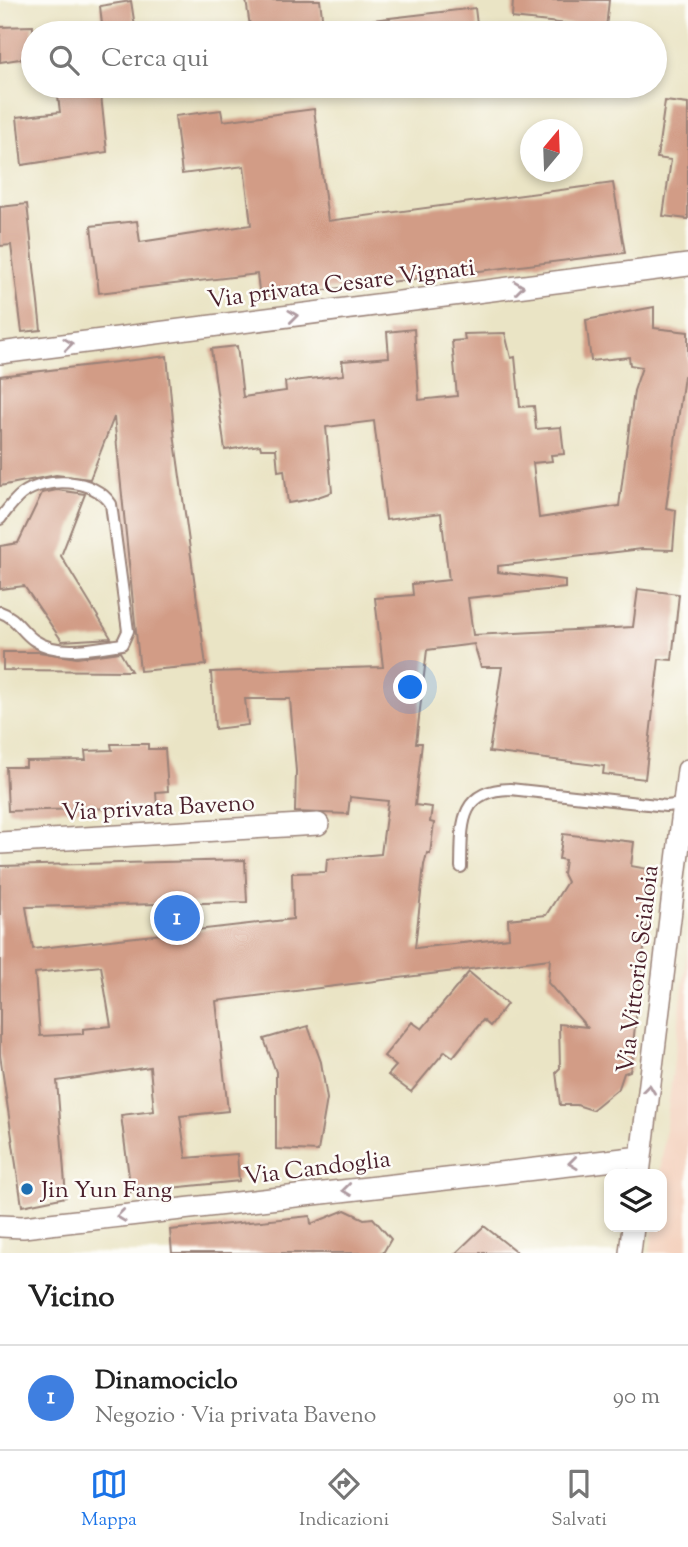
<!DOCTYPE html>
<html lang="it">
<head>
<meta charset="utf-8">
<style>
	body { margin:0; font-family:"Sorts Mill Goudy",serif; background:#f6f6f6; color:#222 }
	.controls { position:absolute; right:21px; bottom:21px; display:grid; overflow:hidden; border-radius:14px; box-shadow:0 4px 10px #0003 }
	.controls button { width:63px; height:63px; display:grid; place-items:center; padding:0; border:0; border-bottom:2px solid #e0e0e0; background:#fff; color:#222; font:35px sans-serif }
	.compass { position:absolute; left:520px; top:119px; width:63px; height:63px; border-radius:50%; background:#fff; box-shadow:0 4px 10px #0003; rotate:19deg }
	.you { position:absolute; left:411px; top:688px; width:24px; height:24px; margin:-18px; border:5px solid #fff; border-radius:50%; background:#1a73e8; box-shadow:0 0 0 10px #1a73e833 }
	.badge { display:grid; place-items:center; width:46px; height:46px; border-radius:50%; background:#1a73e8; color:#fff; font-size:23px; font-weight:700 }
	.pin { position:absolute; translate:-50% -50%; border:4px solid #fff; box-shadow:0 2px 7px #0006 }
	.list { margin:0; padding:0; list-style:none }
	h2 { display:flex; justify-content:space-between; align-items:center; height:91px; margin:0; padding:0 28px; font-size:30px }
	h2 small { font-size:23px; font-weight:400; color:#767676 }
	.list li { display:grid; grid-template-columns:46px 1fr auto; gap:21px; align-items:center; box-sizing:border-box; height:105px; padding:0 28px; border-top:2px solid #e0e0e0 }
	.list b { display:block; font-size:26px; white-space:nowrap }
	.list p { margin:0; font-size:23px; white-space:nowrap; color:#767676 }
	.list em { font-size:23px; font-style:normal; color:#767676 }
	.icon { flex:none; width:38px; height:38px; fill:none; stroke:currentColor; stroke-width:2; stroke-linecap:round; stroke-linejoin:round }
	.map { position:relative; flex:none; width:688px; height:1253px; overflow:hidden }
	.search { position:absolute; background:#fff; box-shadow:0 4px 10px #0003; left:21px; right:21px; top:21px; height:77px; display:flex; align-items:center; gap:18px; box-sizing:border-box; padding:0 24px; border-radius:38px; color:#767676; font-size:26px }
	.sheet { height:196px; background:#fff }
	nav { display:flex; justify-content:space-around; align-items:center; box-sizing:border-box; height:98px; border-top:2px solid #e0e0e0; background:#fff; font-size:19px; color:#767676 }
	nav a { display:grid; justify-items:center; gap:4px }
	nav .on { color:#1a73e8 }
	.map>svg:first-child { display:block }
</style>
</head>
<body>
<div class="map">
<svg width="688" height="1253" viewBox="0 0 688 1253">
	<rect width="100%" height="100%" fill="#fdfcf7"/>
	<filter id="ink" filterUnits="userSpaceOnUse"><feTurbulence type="fractalNoise" baseFrequency=".0143" numOctaves="2"/><feDisplacementMap in="SourceGraphic" scale="14" xChannelSelector="R" yChannelSelector="G"/><feConvolveMatrix kernelMatrix="1 2 1 2 8 2 1 2 1" color-interpolation-filters="sRGB"/></filter>
	<filter id="wash" filterUnits="userSpaceOnUse"><feTurbulence type="fractalNoise" baseFrequency=".00686" numOctaves="4" result="noise"/><feDisplacementMap in="SourceGraphic" scale="28" xChannelSelector="R" yChannelSelector="G"/><feGaussianBlur stdDeviation="1.57" result="paint"/><feColorMatrix in="noise" values="0 0 0 0 0 0 0 0 0 0 0 0 0 0 0 0 0 1.4 0 .05"/><feComposite in="paint" operator="in"/></filter>
	<g filter="url(#wash)">
		<rect width="100%" height="100%" fill="#eae4c5"/>
		<path fill="#f4d3c0" d="M688 947V1253H650L653 1227H662L660 1174Z"/>
		<g id="blocks">
			<path fill="#d29c86" fill-rule="evenodd" d="M246 0H320L324 33H251Z
				M513 0H609L606 28 512 18Z
				M131 1 136 33H103L100 6Z
				M475 8 478 33H374L373 20Z
				M33 26V57L0 62V27Z
				M100 86 107 152 22 165 17 117 60 112 57 88Z
				M665 101 688 104V219L663 216 671 160 657 158Z
				M314 109 328 221 613 183 625 253 260 298 257 274 99 293 91 226 137 221 140 242 251 225 244 166 182 174 175 116 221 110 223 121Z
				M27 204 41 330 22 332 11 245 0 246V207Z
				M654 307V328L688 332V375L684 376 666 508 676 510 673 550 642 549 498 566V572L565 580V588L468 598 473 635 633 627 638 589 679 594 672 660 659 659 645 779 603 774 604 766 489 752 502 667H481L474 644 427 650 416 743H422L415 805 432 807 430 822 434 823 430 854 427 853 424 865 415 948 509 938 508 919 546 915 567 882 563 874 565 860 559 859 563 834 634 842 631 866 653 870 633 1044 634 1050 630 1071 624 1073 619 1088 592 1110 577 1105H560L556 1072 560 1068 559 1024 587 1027 548 983 550 959 216 1001 228 1111 180 1116 186 1158 237 1154 239 1181 131 1192 121 1115 154 1111 150 1067 57 1081 66 1197 22 1206 0 1055V866L245 860 247 902 26 907 33 949 293 919 292 873 326 872 327 859 381 854 388 801 350 797 348 814 295 812 296 771 290 699H245L248 725 215 729 211 672 383 667 375 598 413 595 412 584 449 580 441 513 386 520 374 421 326 427 332 492 312 499 288 503 284 470 278 471 276 449H261L260 445 225 450 211 349 237 346 243 397 286 391 285 382 344 375 342 361 389 357 387 332 414 329 419 400 457 396 452 341 465 340 464 334 505 333 511 358 515 357 520 407 534 406 536 429 561 427 564 454 551 455 552 461 533 463 539 518 619 506 634 391 642 367 630 365 629 357 591 361 586 320ZM101 966 111 1026 83 1029V1034L40 1036 35 973Z
				M167 356 175 441 206 665 140 671 114 417 90 479 56 475 0 486V376Z
				M57 490 85 494 61 556 111 638 62 641 24 586 0 589V546L18 543 42 493Z
				M3 652H39L77 658 120 652 131 671 3 670Z
				M111 744H148V749H165L168 791 156 792 157 807 8 811 6 767H26V761L86 760 85 751 112 750Z
				M469 972 507 1004 490 1026 483 1020 453 1057 445 1051 411 1092 388 1075 396 1066 384 1056 412 1022 422 1029Z
				M308 1026 321 1062 327 1099 318 1151 276 1149V1072L264 1039Z
				M345 1210 364 1219 373 1218 391 1239 383 1253H172L170 1230 310 1216 311 1224Z
				M484 1226 518 1253H456Z"/>
		</g>
	</g>
	<g filter="url(#ink)">
		<use href="#blocks" fill-opacity="0" stroke="#9a8278" stroke-width="2"/>
		<g fill="none" stroke-linecap="round" stroke-linejoin="round">
			<g stroke="#9a8278" stroke-width="14">
				<path id="lane" d="M0 519C6 511 14 500 22 494 47 476 94 478 111 504L128 631 122 644C95 648 58 657 34 640 21 631 16 617 0 612
					M461 867C462 826 458 790 510 789L666 806 684 804"/>
			</g>
			<g stroke="#9a8278" stroke-width="24">
				<path id="street" d="M0 353 688 265
					M0 843 318 824
					M639 1174 688 770
					M0 1226 23 1227 641 1157
					M630 1253 633 1227"/>
			</g>
			<use href="#lane" stroke="#fff" stroke-width="10"/>
			<use href="#street" stroke="#fff" stroke-width="21"/>
		</g>
		<defs><path id="oneway-chevron" d="M-2-3.5L2.5 0L-2 3.5" fill="none" stroke-width="1.6" stroke-linecap="round" stroke-linejoin="round" transform="scale(1.75)"/></defs>
		<g stroke="#ae9aa0">
			<use href="#oneway-chevron" transform="translate(519 287) rotate(-7)"/>
			<use href="#oneway-chevron" transform="translate(293 316) rotate(-7)"/>
			<use href="#oneway-chevron" transform="translate(68 344) rotate(-7)"/>
			<use href="#oneway-chevron" transform="translate(649 1089) rotate(-83)"/>
			<use href="#oneway-chevron" transform="translate(573 1163) rotate(173)"/>
			<use href="#oneway-chevron" transform="translate(347 1190) rotate(173)"/>
			<use href="#oneway-chevron" transform="translate(121 1216) rotate(173)"/>
		</g>
	</g>
	<circle fill="#1f6fb2" stroke="#fdfcf7" stroke-width="2.5" cx="27" cy="1189" r="7"/>
	<g text-anchor="middle" stroke-width="5" stroke-linejoin="round" paint-order="stroke">
		<g font-size="24" fill="#4a1f2b" stroke="#fdfcf7">
			<text transform="translate(341 283) rotate(-7)" y="8">Via privata Cesare Vignati</text>
			<text transform="translate(158 807) rotate(-3)" y="8">Via privata Baveno</text>
			<text transform="translate(637 969) rotate(-83)" y="8">Via Vittorio Scialoia</text>
			<text transform="translate(317 1167) rotate(-7)" y="8">Via Candoglia</text>
		</g>
		<g font-size="24" fill="#4a1f2b" stroke="#fdfcf7" text-anchor="start">
			<text x="41" y="1197">Jin Yun Fang</text>
		</g>
	</g>
</svg>
<div class="controls">
<button><svg class="icon" aria-label="layers" viewBox="0 0 24 24"><path d="M12 4l9 5-9 5-9-5zM3 14l9 5 9-5"/></svg></button>
</div>
<svg class="compass" viewBox="-18 -18 36 36"><path d="M0-13l5 13h-10z" fill="#e53935"/><path d="M0 13l5-13h-10z" fill="#767676"/></svg>
<div class="you"></div>
<div class="pin badge" style="left:177px;top:918px;background:#3f7fe0">1</div>
<div class="search"><svg class="icon" aria-label="search" viewBox="0 0 24 24"><circle cx="10" cy="10" r="6"/><path d="M15 15l6 6"/></svg>Cerca qui</div>
</div>
<section class="sheet">
<h2>Vicino<small></small></h2>
<ul class="list">
<li><span class="badge" style="background:#3f7fe0">1</span><div><b>Dinamociclo</b><p>Negozio · Via privata Baveno</p></div><em>90 m</em></li>
</ul>
</section>
<nav>
<a class="on"><svg class="icon" aria-label="map" viewBox="0 0 24 24"><path d="M3 6l6-2 6 2 6-2v14l-6 2-6-2-6 2zM9 4v14M15 6v14"/></svg>Mappa</a>
<a><svg class="icon" aria-label="directions" viewBox="0 0 24 24"><path d="M12 3l9 9-9 9-9-9zM9 14v-3h6M13 9l2 2-2 2"/></svg>Indicazioni</a>
<a><svg class="icon" aria-label="saved" viewBox="0 0 24 24"><path d="M7 4h10v16l-5-4-5 4z"/></svg>Salvati</a>
</nav>
</body>
</html>
